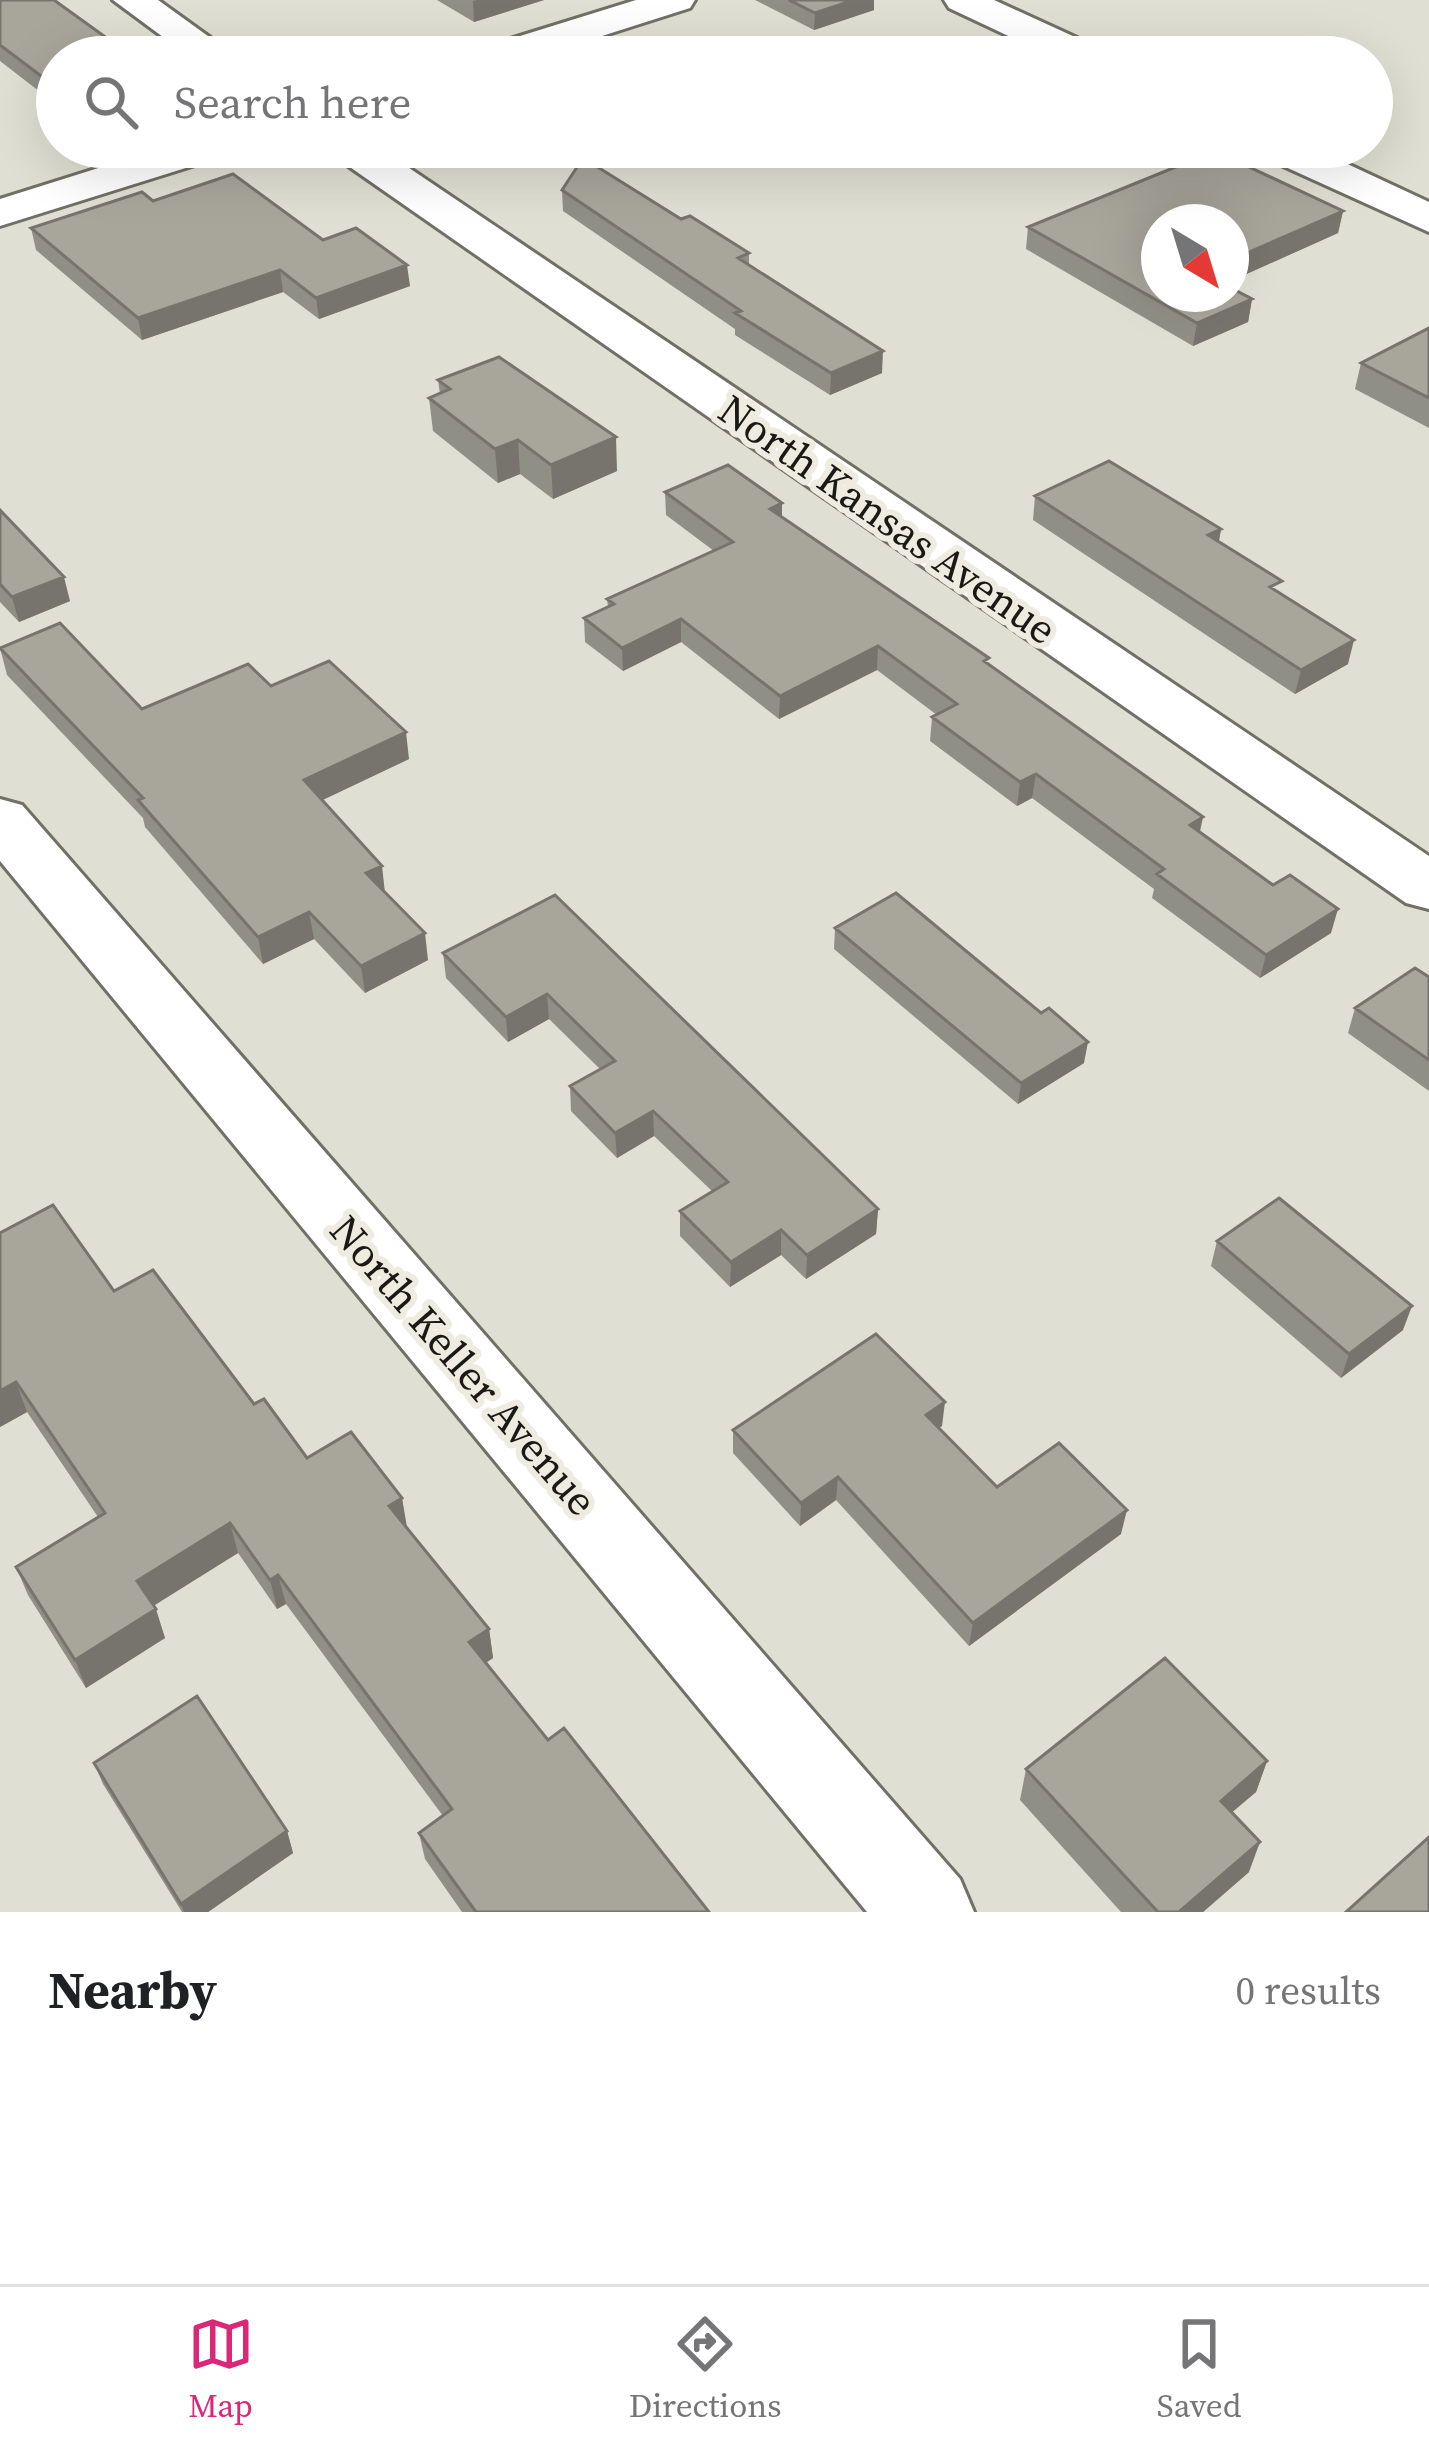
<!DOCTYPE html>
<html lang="en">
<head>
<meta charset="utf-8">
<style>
	body { margin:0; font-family:"Source Serif 4",serif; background:#f2f2f2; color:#202124 }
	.compass { position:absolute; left:1141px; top:204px; width:108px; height:108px; border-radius:50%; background:#fff; box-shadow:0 12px 48px #0002; rotate:142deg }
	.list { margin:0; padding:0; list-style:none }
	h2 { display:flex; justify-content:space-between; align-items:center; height:156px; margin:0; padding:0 48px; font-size:51px }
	h2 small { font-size:39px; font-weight:400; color:#757577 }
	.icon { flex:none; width:66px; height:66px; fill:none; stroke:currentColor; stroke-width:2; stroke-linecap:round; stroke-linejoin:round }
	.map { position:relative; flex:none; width:1429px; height:1912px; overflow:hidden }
	.search { position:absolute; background:#fff; box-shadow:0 12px 48px #0002; left:36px; right:36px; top:36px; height:132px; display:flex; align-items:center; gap:30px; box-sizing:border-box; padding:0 42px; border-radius:66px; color:#757577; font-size:45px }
	.sheet { height:372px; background:#fff }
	nav { display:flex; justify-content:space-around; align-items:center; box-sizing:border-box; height:168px; border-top:3px solid #e0e0e0; background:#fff; font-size:33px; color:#757577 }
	nav a { display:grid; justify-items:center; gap:6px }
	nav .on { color:#db2777 }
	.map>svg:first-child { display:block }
</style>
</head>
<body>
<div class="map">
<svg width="1429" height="1912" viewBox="0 0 1429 1912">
	<rect width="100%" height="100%" fill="#e0dfd3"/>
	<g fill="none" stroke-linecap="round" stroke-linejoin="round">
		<g stroke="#717066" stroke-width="6">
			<path id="minor" d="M113 0H158L237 57H190Z
				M636 0H695L690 8 536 57H475L481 48Z
				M944 0H994L1099 48 1105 57H1053L949 8Z
				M165 147H230L224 156 0 226V199Z
				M328 147H378L1429 856V909L1406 903 334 156Z
				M1255 147H1311L1429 202V232L1261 156Z
				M0 799 22 805 960 1879 974 1912H867L0 861Z"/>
		</g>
		<use href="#minor" fill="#fff" fill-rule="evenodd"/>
	</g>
	<path fill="#908f85" d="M0 0 57 57V105L0 61Z
		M437 0H544L474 22Z
		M755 0H874V10L814 30Z
		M562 190 681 219 749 253V264L882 373 830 395 735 335V329L563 211Z
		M153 201 323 240 410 286 319 319 283 292 142 340 36 250 31 228Z
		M1343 211 1338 233 1231 281V222L1159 294 1252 299 1248 322 1193 346 1026 249 1028 227Z
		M1429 328V428L1355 389 1361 363Z
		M438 380 617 471 553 499 520 474 498 483 433 431 429 398 440 394Z
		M665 492 782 503V517L988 664 1200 832 1331 933 1260 978 1152 898 1154 889 1032 798 1017 806 930 741 932 717 937 715 877 670 779 719 681 642 623 671 585 642 584 618 608 607 607 599 714 551 666 515Z
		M1035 496 1221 529 1219 542 1279 593 1348 664 1295 694 1033 520Z
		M0 510 70 601 19 622 0 602Z
		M0 648 142 709 271 686 409 759 322 800 428 960 365 993 314 939 263 964 145 827 143 818 7 675Z
		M555 895 878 1209 876 1234 806 1279 781 1255 730 1287 680 1236V1211L712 1191 654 1136 617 1158 571 1111 570 1086 600 1069 549 1019 508 1042 446 978 443 953Z
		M835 928 1084 1063 1018 1104 834 949Z
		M1429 977V1091L1348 1033 1355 1008Z
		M0 1233 114 1291 254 1404 307 1458 402 1498 406 1528 489 1629 493 1658 486 1662 548 1740 709 1912H462L425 1859 419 1833 443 1816 286 1604 277 1609 238 1553 153 1605 165 1638 86 1688 28 1595 16 1567 98 1517 27 1412 0 1427Z
		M1217 1241 1403 1330 1341 1378 1211 1266Z
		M942 1426 939 1428 997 1487 1121 1534 969 1646 836 1500 800 1526 733 1453V1430Z
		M1267 1761 1256 1792 1232 1812 1249 1872 1203 1912H1121L1020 1800 1026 1769Z
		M94 1763 287 1831 293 1853 208 1912H182L103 1784Z"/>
	<path fill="#76746c" d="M477 0H544L474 22 473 1Z
		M854 0H874V10L814 30 815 13Z
		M1343 211 1338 233 1231 281V260Z
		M407 265 410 286 319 319 316 298Z
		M280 270 283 292 142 340 138 318Z
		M1252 299 1248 322 1193 346 1197 323Z
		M883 351 882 373 830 395 831 373Z
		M616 437 617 471 553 499 551 465Z
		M518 440 520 474 498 483 495 449Z
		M782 503V526L770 509Z
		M1221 529 1216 554 1208 535Z
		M64 577 70 601 19 622 12 597Z
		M681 619V642L623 671 622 648Z
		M1354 640 1348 664 1295 694 1301 670Z
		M878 646 877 670 779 719 780 696Z
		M406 732 409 759 308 807 304 780Z
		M1036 774 1032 798 1017 806 1020 782Z
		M1203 817 1198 841 1190 825Z
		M382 866 385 893 366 873Z
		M1338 909 1331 933 1260 978 1266 955Z
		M309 912 314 939 263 964 258 937Z
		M425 933 428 960 365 993 361 966Z
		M547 994 549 1019 508 1042 506 1017Z
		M1088 1042 1084 1063 1018 1104 1021 1083Z
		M653 1111 654 1136 617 1158 615 1133Z
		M878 1209 876 1234 806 1279 807 1255Z
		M781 1230V1255L730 1287 731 1262Z
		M1412 1306 1403 1330 1341 1378 1349 1354Z
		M16 1382 27 1412 0 1427V1391Z
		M945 1402 942 1426 923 1439 926 1415Z
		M838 1477 836 1500 800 1526 801 1503Z
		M402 1498 407 1527 394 1535 389 1506Z
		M1127 1510 1121 1534 969 1646 973 1623Z
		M230 1523 238 1553 147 1610 137 1581Z
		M278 1575 286 1604 277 1609 270 1580Z
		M156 1609 165 1638 86 1688 75 1660Z
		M489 1629 493 1658 474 1671 469 1642Z
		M1267 1761 1256 1792 1210 1831 1221 1801Z
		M287 1831 293 1853 208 1912H184L181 1904Z
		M1260 1842 1249 1872 1203 1912H1179Z"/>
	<path fill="#a8a69b" stroke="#76746c" stroke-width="3" d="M0 0H54L133 57H57V88L0 45Z
		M789 0H854L815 13Z
		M1215 151 1343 211 1231 260V222H1159V294H1231V288L1252 299 1197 323 1028 227Z
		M583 158 681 219 690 216 749 253 738 258 883 351 831 373 735 313 741 311 562 190Z
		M233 174 323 240 356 228 407 265 316 298 280 270 138 318 31 228 142 192 153 201Z
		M1429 328V398L1361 363Z
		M499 357 616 437 551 465 518 440 495 449 429 398 450 389 438 380Z
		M1109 461 1221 529 1208 535 1282 581 1270 587 1354 640 1301 670 1035 496Z
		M728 465 782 503 770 509 989 658 984 661 1203 817 1190 825 1273 885 1290 875 1338 909 1266 955 1157 874 1164 869 1036 774 1020 782 932 717 957 704 878 646 780 696 681 619 622 648 584 618 614 604 607 599 733 542 665 492Z
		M0 510 64 577 12 597 0 584Z
		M60 623 142 709 248 664 271 686 329 661 406 732 304 780 382 866 366 873 425 933 361 966 309 912 258 937 138 800 143 798 0 648Z
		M896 893 1041 1013 1049 1008 1088 1042 1021 1083 835 928Z
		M555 895 878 1209 807 1255 781 1230 731 1262 680 1211 728 1182 653 1111 615 1133 570 1086 615 1061 547 994 506 1017 443 953Z
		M1415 968 1429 977V1060L1355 1008Z
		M1279 1198 1412 1306 1349 1354 1217 1241Z
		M53 1205 114 1291 153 1270 254 1404 264 1399 307 1458 351 1432 402 1498 389 1506 489 1629 469 1642 548 1740 564 1728 709 1912H476L419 1833 452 1809 278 1575 270 1580 230 1523 137 1581 156 1609 75 1660 16 1567 105 1513 16 1382 0 1391V1233Z
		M876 1334 945 1402 926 1415 997 1487 1059 1443 1127 1510 973 1623 838 1477 801 1503 733 1430Z
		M1165 1658 1267 1761 1221 1801 1260 1842 1179 1912H1158L1026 1769Z
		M197 1696 287 1831 181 1904 94 1763Z
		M1429 1837V1912H1346Z"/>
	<g text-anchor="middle" stroke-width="12" stroke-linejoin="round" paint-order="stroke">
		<g font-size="42" fill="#191915" stroke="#eeece0">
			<text transform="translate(888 519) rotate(35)" y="15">North Kansas Avenue</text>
			<text transform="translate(464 1365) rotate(49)" y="15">North Keller Avenue</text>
		</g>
	</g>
</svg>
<svg class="compass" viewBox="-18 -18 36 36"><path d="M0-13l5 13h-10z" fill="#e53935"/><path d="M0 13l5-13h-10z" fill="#757577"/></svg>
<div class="search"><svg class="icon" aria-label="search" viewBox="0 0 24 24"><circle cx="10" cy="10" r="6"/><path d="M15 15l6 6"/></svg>Search here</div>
</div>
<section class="sheet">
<h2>Nearby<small>0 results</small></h2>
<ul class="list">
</ul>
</section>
<nav>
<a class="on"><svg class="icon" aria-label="map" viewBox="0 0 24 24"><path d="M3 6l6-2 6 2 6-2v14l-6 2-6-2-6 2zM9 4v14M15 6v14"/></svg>Map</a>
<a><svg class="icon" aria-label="directions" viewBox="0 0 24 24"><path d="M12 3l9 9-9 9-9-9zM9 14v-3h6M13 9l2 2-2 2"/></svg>Directions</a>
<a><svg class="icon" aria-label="saved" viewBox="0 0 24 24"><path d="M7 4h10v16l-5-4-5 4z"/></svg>Saved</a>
</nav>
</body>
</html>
